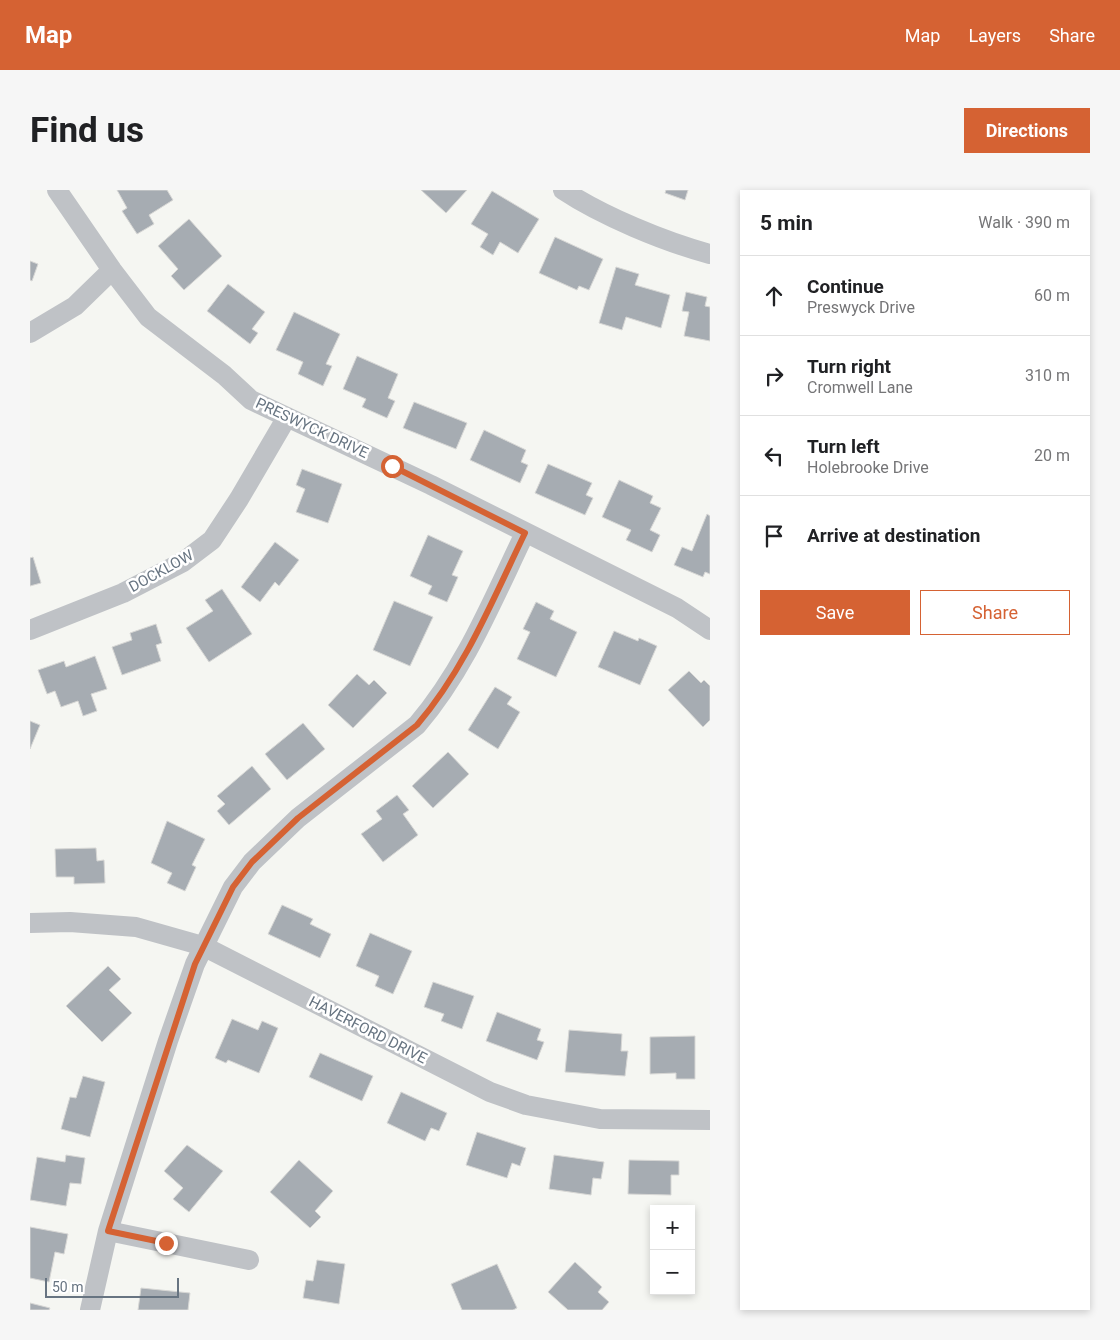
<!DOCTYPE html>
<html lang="en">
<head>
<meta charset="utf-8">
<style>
	body { margin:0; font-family:Roboto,sans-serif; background:#f6f6f6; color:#202124 }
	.controls { position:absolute; right:15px; bottom:15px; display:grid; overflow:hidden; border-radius:0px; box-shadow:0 2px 8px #0003 }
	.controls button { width:45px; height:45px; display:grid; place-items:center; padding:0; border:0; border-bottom:1px solid #e0e0e0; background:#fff; color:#202124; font:25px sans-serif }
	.scale { position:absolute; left:15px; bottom:12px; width:134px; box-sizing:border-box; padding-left:5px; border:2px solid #677481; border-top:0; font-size:14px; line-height:18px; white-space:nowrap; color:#677481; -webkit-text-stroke:4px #fff; paint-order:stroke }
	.stop { position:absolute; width:15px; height:15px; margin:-11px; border:4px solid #d56233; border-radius:50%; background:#fff }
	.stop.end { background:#d56233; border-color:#fff; box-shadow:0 1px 5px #0008 }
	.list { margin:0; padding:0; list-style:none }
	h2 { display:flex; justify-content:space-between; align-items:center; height:65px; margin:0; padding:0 20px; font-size:21px }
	h2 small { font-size:16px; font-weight:400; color:#757577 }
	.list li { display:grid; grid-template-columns:32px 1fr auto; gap:15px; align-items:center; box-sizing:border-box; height:80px; padding:0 20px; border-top:1px solid #e0e0e0 }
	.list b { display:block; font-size:19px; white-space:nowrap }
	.list p { margin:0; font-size:16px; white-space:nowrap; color:#757577 }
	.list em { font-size:16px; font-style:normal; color:#757577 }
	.actions { display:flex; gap:10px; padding:15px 20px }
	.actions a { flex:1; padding:11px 0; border:1px solid #d56233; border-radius:0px; text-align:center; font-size:18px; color:#d56233 }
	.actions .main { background:#d56233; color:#fff }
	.icon { flex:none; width:28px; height:28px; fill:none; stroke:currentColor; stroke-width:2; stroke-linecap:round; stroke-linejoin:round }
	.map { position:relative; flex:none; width:680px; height:1120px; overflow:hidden; border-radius:0px }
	header { display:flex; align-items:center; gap:30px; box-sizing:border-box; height:70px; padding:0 25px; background:#d56233; color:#fff }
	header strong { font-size:24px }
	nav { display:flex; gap:28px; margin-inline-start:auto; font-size:18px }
	.intro { display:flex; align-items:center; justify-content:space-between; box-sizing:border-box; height:120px; padding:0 30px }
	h1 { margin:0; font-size:35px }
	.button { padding:12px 22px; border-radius:0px; background:#d56233; color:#fff; font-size:18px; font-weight:700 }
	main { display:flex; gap:30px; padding:0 30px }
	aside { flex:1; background:#fff; border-radius:0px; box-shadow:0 2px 8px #0003 }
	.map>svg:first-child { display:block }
</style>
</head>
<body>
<header>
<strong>Map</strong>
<nav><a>Map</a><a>Layers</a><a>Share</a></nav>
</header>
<div class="intro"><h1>Find us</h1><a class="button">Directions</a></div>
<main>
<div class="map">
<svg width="680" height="1120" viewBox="0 0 680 1120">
	<rect width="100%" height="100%" fill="#f5f6f2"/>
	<path fill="#a6acb2" stroke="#d7d7d5" d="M87 0H137L143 10 119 25 124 34 107 44 92 21 97 18Z
		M391 0H437L416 23Z
		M636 0H658L655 10 635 3Z
		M462 1 509 29 488 63 470 52 463 65 450 57 458 44 441 34Z
		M159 29 192 66 154 100 141 86 148 79 128 56Z
		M525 47 573 69 559 100 549 96 547 100 509 83Z
		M0 71 8 74 2 91 0 90Z
		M586 77 609 84 605 95 640 105 631 138 596 127 592 140 569 133Z
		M198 94 235 122 222 139 228 143 220 154 177 121Z
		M656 102 677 107 675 116 680 117V151L654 146 659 122 652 121Z
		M264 122 310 144 296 174 302 176 293 196 268 184 273 172 246 160Z
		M327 166 368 184 358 208 365 211 357 228 332 217 336 209 313 199Z
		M384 212 437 233 426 259 373 238Z
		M454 240 496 260 491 272 498 275 490 293 440 270Z
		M518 274 562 293 556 305 563 308 555 325 505 303Z
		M272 279 312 294 298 333 266 322 275 299 266 295Z
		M589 290 623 306 620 313 631 318 620 340 630 345 622 362 596 350 601 340 572 327Z
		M677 324 680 326V384L675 382 673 387 644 375 652 357 662 361Z
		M398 345 433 361 422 385 428 387 417 412 398 404 402 396 380 386Z
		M245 352 269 370 249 396 245 392 230 412 211 397Z
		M3 367 11 393 0 396V368Z
		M192 399 222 444 179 472 156 438 183 421 175 410Z
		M364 411 403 427 380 476 343 460Z
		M506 412 524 421 520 429 547 442 526 487 487 469 500 442 493 439Z
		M126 434 132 453 126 455 131 471 92 485 82 457 102 450 100 443Z
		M584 441 608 451 609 448 627 456 610 495 568 477Z
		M65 466 77 499 61 504 67 521 53 526 48 511 31 517 25 501 17 504 8 480 34 471 36 477Z
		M659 481 671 493 674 490 680 496V530L673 537 638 500Z
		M327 484 339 495 344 490 357 503 323 538 298 515Z
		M465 497 482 507 477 514 490 522 468 559 438 540Z
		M0 531 10 535 0 559Z
		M273 533 295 559 257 590 235 564Z
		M418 562 439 584 403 618 382 596Z
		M222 576 241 599 199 635 187 621 195 614 187 606Z
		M367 605 379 620 373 624 388 645 353 672 331 644 352 629 346 621Z
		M137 631 175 649 162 675 166 677 155 701 137 693 142 683 121 673Z
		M66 658 67 671 74 670 75 693 44 694V687H26L25 659Z
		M252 715 283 729 280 734 301 744 290 768 238 744Z
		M340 743 382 761 363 804 345 796 349 786 326 776Z
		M78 776 91 789 79 800 102 823 72 852 36 816Z
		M403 792 444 806 432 839 411 831 414 824 394 817Z
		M467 822 511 839 507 850 514 852 507 870 456 851Z
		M202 829 228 840 232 831 248 838 229 883 198 870 196 873 185 868Z
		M539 840 592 844 591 861H598L595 886 535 882Z
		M665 846V889H646V883L620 884V847Z
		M290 863 343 886 332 911 279 887Z
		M53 886 75 892 60 947 31 939 40 907 46 908Z
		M371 902 417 923 409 941 401 938 395 951 357 933Z
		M447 942 496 958 490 976 482 973 477 988 436 975Z
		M157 955 193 981 159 1022 143 1009 153 998 134 981Z
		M36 965 55 968 51 994 40 993 36 1016 0 1010 7 967 35 972Z
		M524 965 574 972 571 989 563 988 561 1005 519 999Z
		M269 970 303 1001 285 1021 291 1027 280 1038 240 1002Z
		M599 970 649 971V985H641V1005L598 1004Z
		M0 1037 38 1044 34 1064 25 1062 19 1092 0 1088Z
		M287 1070 315 1074 309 1114 273 1108 276 1090 283 1091Z
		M545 1072 572 1097 568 1102 579 1112 572 1120H538L518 1102Z
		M467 1074 487 1118 483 1120H432L421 1094Z
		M111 1098 160 1103 158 1120H108Z
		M0 1113 20 1118 19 1120H0Z"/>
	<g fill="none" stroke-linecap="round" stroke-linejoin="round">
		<path stroke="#bfc2c6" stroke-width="20" d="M27 0 82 80 118 127 194 185 221 210 401 295 647 418 680 440
			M533 0C572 26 635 52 680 64
			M0 143 45 116 82 80
			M0 440 93 403 153 372 182 350 209 309 257 227
			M0 733 40 732 106 737 173 756 460 902 496 915 570 929 680 930
			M78 1041 219 1070
			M60 1120 78 1041 138 851 165 774 203 697 222 672 268 628 387 535C435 479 463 409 495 343"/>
	</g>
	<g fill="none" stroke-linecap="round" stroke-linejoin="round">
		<path stroke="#d56233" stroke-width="6" d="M136 1053 78 1041 165 774 203 697 222 672 268 628 387 535C435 479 463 409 495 343L362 276"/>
	</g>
	<g text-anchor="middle" stroke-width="5" stroke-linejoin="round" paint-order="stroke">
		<g font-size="15" fill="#677481" stroke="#fff">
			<text transform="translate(282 238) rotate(25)" y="5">PRESWYCK DRIVE</text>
			<text transform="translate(131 381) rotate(-29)" y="5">DOCKLOW</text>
			<text transform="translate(338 840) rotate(27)" y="5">HAVERFORD DRIVE</text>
		</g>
	</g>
</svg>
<div class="controls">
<button>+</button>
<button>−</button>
</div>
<div class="scale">50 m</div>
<div class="stop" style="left:362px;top:276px"></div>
<div class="stop end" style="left:136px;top:1053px"></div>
</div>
<aside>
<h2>5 min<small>Walk · 390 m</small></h2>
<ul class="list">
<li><svg class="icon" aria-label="ahead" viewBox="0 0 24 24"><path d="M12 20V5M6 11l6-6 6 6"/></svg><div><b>Continue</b><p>Preswyck Drive</p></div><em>60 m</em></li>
<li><svg class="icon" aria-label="right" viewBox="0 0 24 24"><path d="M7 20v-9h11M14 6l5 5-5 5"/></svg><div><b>Turn right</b><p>Cromwell Lane</p></div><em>310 m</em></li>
<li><svg class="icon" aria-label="left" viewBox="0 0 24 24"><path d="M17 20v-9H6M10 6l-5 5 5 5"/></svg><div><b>Turn left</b><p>Holebrooke Drive</p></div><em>20 m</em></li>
<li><svg class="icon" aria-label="arrive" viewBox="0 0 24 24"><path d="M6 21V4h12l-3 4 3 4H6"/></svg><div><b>Arrive at destination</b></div></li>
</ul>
<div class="actions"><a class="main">Save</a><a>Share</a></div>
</aside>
</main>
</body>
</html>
